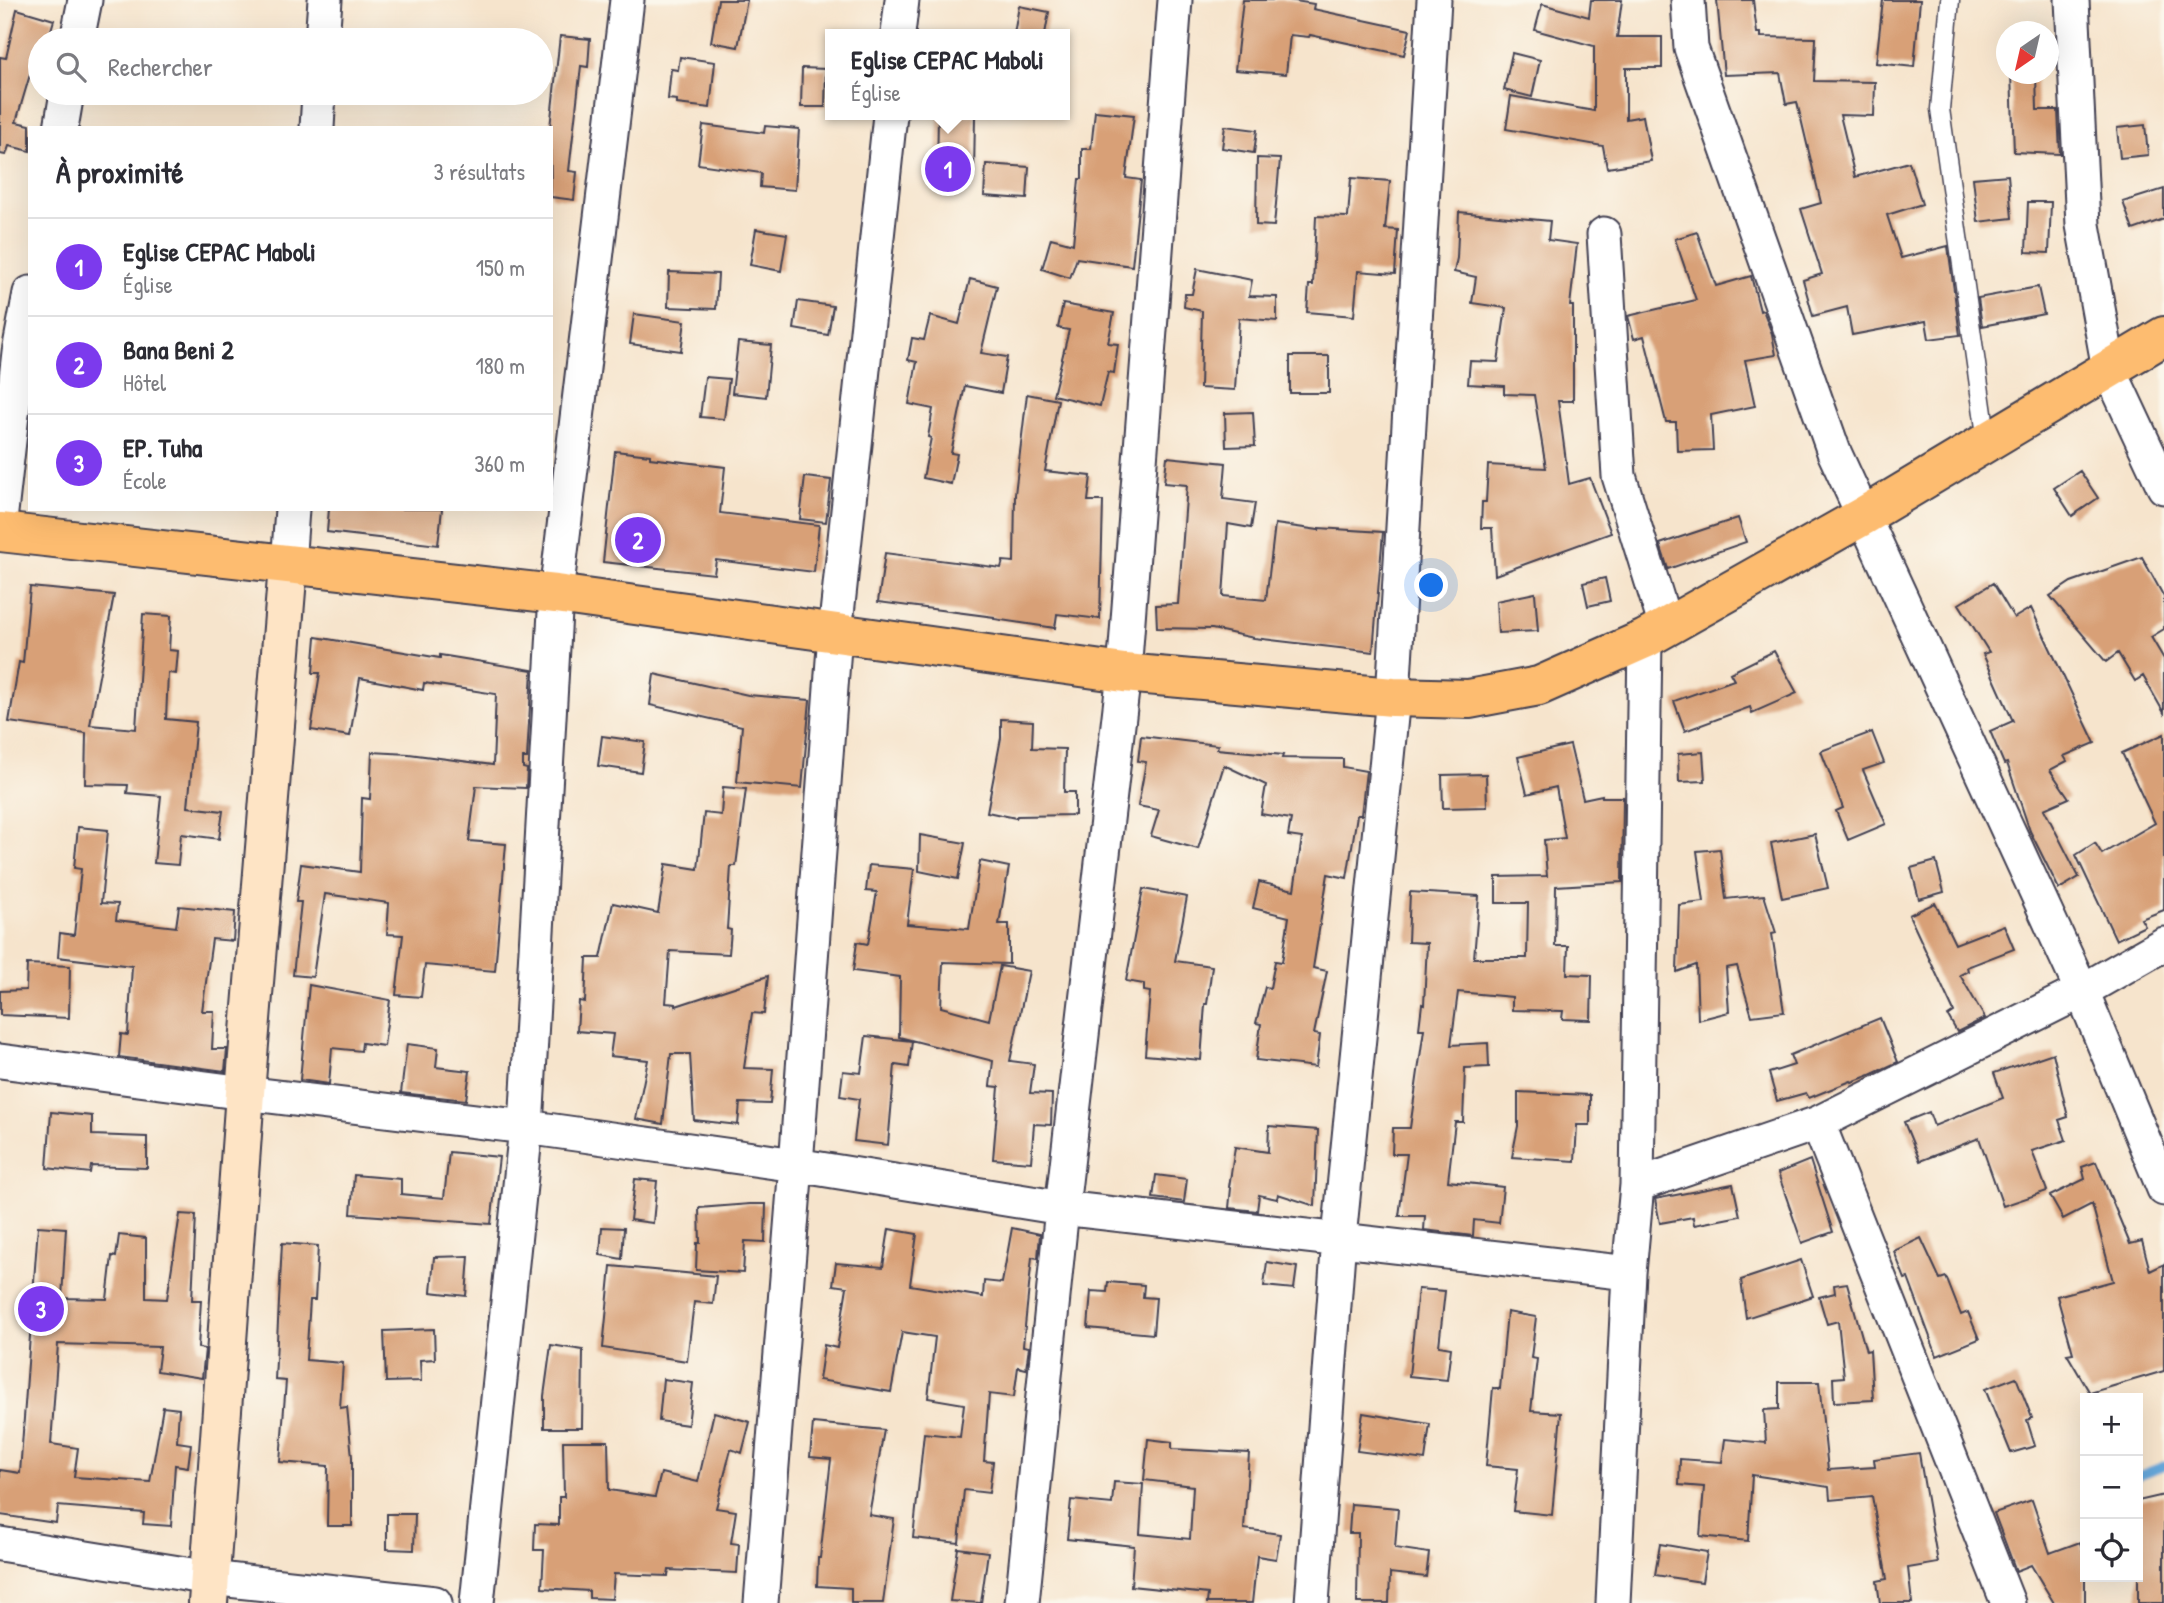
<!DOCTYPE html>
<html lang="fr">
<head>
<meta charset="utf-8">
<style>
	body { margin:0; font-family:"Patrick Hand",sans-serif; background:#f7f7f7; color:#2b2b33 }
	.controls { position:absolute; right:21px; bottom:21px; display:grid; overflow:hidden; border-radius:0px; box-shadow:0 7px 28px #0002 }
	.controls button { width:63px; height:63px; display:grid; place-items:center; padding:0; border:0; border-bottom:2px solid #e1e1e2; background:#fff; color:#2b2b33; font:35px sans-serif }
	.compass { position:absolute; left:1996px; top:21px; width:63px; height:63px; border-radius:50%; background:#fff; box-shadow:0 7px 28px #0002; rotate:214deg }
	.you { position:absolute; left:1432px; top:586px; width:24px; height:24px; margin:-18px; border:5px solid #fff; border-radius:50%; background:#1a73e8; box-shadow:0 0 0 10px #1a73e833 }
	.badge { display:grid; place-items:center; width:46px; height:46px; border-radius:50%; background:#7c3aed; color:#fff; font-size:23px; font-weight:700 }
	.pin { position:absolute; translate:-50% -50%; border:4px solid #fff; box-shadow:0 2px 7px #0006 }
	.popup { position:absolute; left:825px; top:29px; width:245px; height:91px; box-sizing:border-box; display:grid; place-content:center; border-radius:0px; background:#fff; filter:drop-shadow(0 2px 5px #0005); font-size:23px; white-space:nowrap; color:#7c7c81 }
	.popup b { font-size:26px; color:#2b2b33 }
	.popup::after { content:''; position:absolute; left:50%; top:100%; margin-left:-14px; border:14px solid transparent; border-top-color:#fff }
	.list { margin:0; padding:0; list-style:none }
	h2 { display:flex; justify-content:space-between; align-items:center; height:91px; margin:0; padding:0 28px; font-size:30px }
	h2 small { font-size:23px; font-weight:400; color:#7c7c81 }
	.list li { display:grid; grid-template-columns:46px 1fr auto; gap:21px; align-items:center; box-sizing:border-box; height:98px; padding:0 28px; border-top:2px solid #e1e1e2 }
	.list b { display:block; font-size:26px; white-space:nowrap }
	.list p { margin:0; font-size:23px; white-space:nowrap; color:#7c7c81 }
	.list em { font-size:23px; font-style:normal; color:#7c7c81 }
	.icon { flex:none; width:38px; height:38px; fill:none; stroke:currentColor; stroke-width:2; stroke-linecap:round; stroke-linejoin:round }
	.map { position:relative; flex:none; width:2164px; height:1603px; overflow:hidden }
	.search { position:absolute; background:#fff; box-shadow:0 7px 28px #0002; left:28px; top:28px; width:525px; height:77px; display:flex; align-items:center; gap:18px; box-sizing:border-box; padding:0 24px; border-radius:38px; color:#7c7c81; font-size:26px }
	.panel { position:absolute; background:#fff; box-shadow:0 7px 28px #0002; left:28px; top:126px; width:525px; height:385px; border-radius:0px }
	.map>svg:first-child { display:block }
</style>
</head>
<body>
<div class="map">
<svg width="2164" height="1603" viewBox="0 0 2164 1603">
	<rect width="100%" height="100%" fill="#fbf7ec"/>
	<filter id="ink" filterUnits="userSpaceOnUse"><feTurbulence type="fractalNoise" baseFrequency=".0143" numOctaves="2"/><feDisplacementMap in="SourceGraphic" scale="14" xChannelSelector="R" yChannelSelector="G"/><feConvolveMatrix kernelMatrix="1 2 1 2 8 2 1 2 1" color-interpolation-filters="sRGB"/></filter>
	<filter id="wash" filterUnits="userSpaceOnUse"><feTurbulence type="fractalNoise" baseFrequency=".00686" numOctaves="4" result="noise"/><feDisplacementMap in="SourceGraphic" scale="28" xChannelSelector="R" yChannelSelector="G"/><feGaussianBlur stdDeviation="1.57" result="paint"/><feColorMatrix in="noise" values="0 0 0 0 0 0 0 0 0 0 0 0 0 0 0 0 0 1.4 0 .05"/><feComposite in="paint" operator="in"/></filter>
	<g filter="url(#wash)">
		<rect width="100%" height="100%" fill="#f6e4cc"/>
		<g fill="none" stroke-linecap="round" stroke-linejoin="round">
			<path stroke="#66a7da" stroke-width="9" d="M2138 1476 2164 1466"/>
		</g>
		<g id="blocks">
			<path fill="#d8a077" d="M718 0H747L738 47 711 42Z
				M1243 0H1289L1314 4 1313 9 1410 30 1404 55 1310 35 1309 37 1290 35 1286 74 1235 70Z
				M1591 0H1622L1617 37H1662V68H1626V119L1643 116 1651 161 1607 168 1603 146 1506 129 1511 96 1594 111V46L1535 30 1542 4 1589 17Z
				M1717 0H1753L1757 33H1761V37L1816 38 1814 81 1875 82 1874 116 1840 115 1855 177 1909 162 1922 204 1887 215 1901 258 1948 246 1960 335 1929 339 1926 321 1852 335 1847 307 1813 316 1803 280 1822 274 1801 209 1821 203 1797 102 1786 104 1780 73 1724 75Z
				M1883 0H1920L1914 67 1876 63Z
				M1019 6 1049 12 1045 34H1014Z
				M17 9 54 20 48 40H40V62L34 61 16 122 30 125V151L9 146 6 155 0 154V57L6 58Z
				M560 36 590 39 588 67 581 66 569 171 577 172 574 200 551 197 550 128Z
				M1512 53 1540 60 1532 97 1504 90Z
				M680 57 715 62 710 108 677 104V100L668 99 671 69 678 70Z
				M802 68 826 69 825 107H801Z
				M2011 74H2036L2037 110H2058L2060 154 2014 152Z
				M1095 111 1134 115 1126 178 1141 180 1132 266 1077 258 1070 278 1042 269 1051 238 1073 244 1079 179H1082V149H1091Z
				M938 115H975L974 175 937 174Z
				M703 125 764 133 765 126 799 129 795 190 760 187 761 173 698 164Z
				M2145 125 2148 155 2120 158 2117 128Z
				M1225 126 1257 130 1254 153 1222 148Z
				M1257 158 1280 159 1274 226 1256 225Z
				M986 164 1029 167 1027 199 984 196Z
				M2008 175 2012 218 1978 222 1973 178Z
				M1351 178 1390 181 1385 229 1398 230 1395 274 1358 271 1354 316 1307 312 1309 285H1313L1316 216 1348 217Z
				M2164 189V219L2133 230 2123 202Z
				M2028 202H2051L2049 253 2026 252Z
				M1459 212 1550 221 1548 240 1577 244 1570 306H1573V401H1558L1569 484 1590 478 1611 533 1495 575 1492 528H1481L1482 502H1486L1488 465 1546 468 1534 395 1504 394V386L1468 384 1470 361 1498 362 1506 308 1472 303 1476 277 1454 272 1457 258Z
				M756 229 787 234 781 271 750 265Z
				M1697 232 1716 286 1751 276 1760 311 1763 310 1772 334 1776 355 1745 360 1755 406 1711 415 1713 450 1677 451 1676 422H1666L1644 336 1634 339 1628 316 1696 300 1675 239Z
				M1197 269 1252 280 1249 296 1277 297V321L1239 318 1235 390 1200 388 1202 311 1184 307 1185 294H1192Z
				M669 272 718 274 716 309 668 307Z
				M970 279 997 286 981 353 1007 357 1001 393 965 386 951 453 957 454 951 484 923 478 931 438 928 437 933 409 909 404 917 362 908 360 912 338 924 340 930 316 959 324Z
				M2038 287 2044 314 1982 326 1978 298Z
				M798 301 833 306 828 335 794 329Z
				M1063 304 1114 313 1108 343 1118 344 1114 373 1108 372 1100 406 1053 395 1069 330 1058 328Z
				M634 314 685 321 681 351 630 344Z
				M738 342 771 345 766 397 732 393Z
				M1290 356H1329V393H1290Z
				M705 377 729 379 724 419 700 417Z
				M1027 394 1058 400 1045 471 1091 476 1088 501H1103L1100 619 1057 614 1055 628 994 619V617L878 602 885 553 1001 568 1003 561 1014 562 1015 494Z
				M1253 412 1255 446 1226 447 1225 413Z
				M615 451 650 455V458L725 467 720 513 819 525 814 572 716 560 714 574 603 562Z
				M1167 457 1226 463 1223 499 1255 503 1251 528 1228 524 1223 596 1266 600 1275 524 1319 530V528L1383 532 1373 652 1254 638 1212 629 1157 628 1156 605 1178 604 1187 485 1164 483Z
				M2080 471 2098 498 2072 516 2054 488Z
				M805 477 831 480 826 522 800 519Z
				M329 509H442L438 545 327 532Z
				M1738 518 1746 542 1668 569 1660 544Z
				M2142 557 2164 597V629L2151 637 2164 659V713L2143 676 2135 681 2118 653 2106 662 2050 596 2071 582Z
				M1605 578 1610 601 1588 606 1583 583Z
				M1993 583 2014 618 2031 608 2095 743 2064 756 2067 761 2050 770 2069 798 2044 809 2079 877 2059 889 2030 831 2007 763 2004 764 1990 731 2013 721 1983 654 1989 652 1959 604Z
				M30 587 114 595 90 725 136 729 143 614 171 616 169 650 178 651 176 674 168 673 166 719 196 722 188 807 223 811 219 839 181 834 178 865 154 863 161 796 127 793 128 785 85 784 86 733 9 722 19 662 23 663Z
				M1535 593 1538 631 1498 633 1496 601Z
				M316 637 440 658V655L532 670 527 758H523V768L527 769 526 788 476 786 469 841 506 844 495 971 425 965 421 997 396 995 403 935 387 934 389 903 325 894 313 977 293 975 301 902H296L301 864 360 872 362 798 370 799 372 752 409 754 493 765 496 694 424 683 423 690 360 678 350 736 311 730 320 673H313Z
				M1774 651 1797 693 1752 713 1750 707 1685 731 1674 701 1734 680 1730 673Z
				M654 674 748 695 810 700 802 788 737 782 742 726 650 705Z
				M1001 719 1033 721 1032 748 1065 749 1064 792H1075V815L1017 816 1016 818 987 812 1001 738Z
				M1872 732 1884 763 1863 770 1886 824 1848 840 1836 811 1843 808 1821 751Z
				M2164 734V910L2141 919 2145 926 2116 940 2076 855 2095 843 2102 854 2155 823 2122 753Z
				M602 736 645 742 641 772 598 766Z
				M1141 736 1218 745 1217 749 1283 755 1282 758 1343 759V767L1366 771 1361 815H1357L1347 878 1328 874 1313 968 1327 971 1314 1034 1320 1035 1316 1067 1256 1060 1261 1024 1256 1023 1265 987 1270 988 1275 961 1282 962 1289 917 1253 908 1259 882 1294 890 1302 838 1288 836 1291 819 1261 814 1266 785 1224 765 1198 849 1151 836 1159 810 1138 806 1146 762 1138 761Z
				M1570 745 1583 799 1602 795V797H1623L1622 882 1556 886 1555 946H1568L1567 974 1592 975 1591 1020 1562 1019 1563 1011 1512 1010V997L1458 992 1451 1045 1488 1043 1489 1067 1465 1068 1463 1122H1455L1448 1181 1503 1187 1499 1223 1474 1220 1473 1236 1424 1230 1425 1216H1399L1407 1154H1392L1393 1128H1410L1424 1029H1419L1422 1004 1424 1005 1427 943 1408 942 1410 892 1479 896 1474 958H1527L1528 903H1496V877L1547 876 1544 840 1565 838 1556 787 1527 794 1518 757Z
				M1703 752 1705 781 1679 782 1678 754Z
				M1486 774 1487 807 1443 808 1442 775Z
				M723 787 746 789 736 866H731L727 929 731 930 729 954 670 951 666 1003 676 1004V1006L768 976 764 1014 752 1013 744 1068 773 1069 770 1104 740 1103 738 1125 694 1120 690 1054H671L663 1124 636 1119 648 1060 610 1056 613 1034 577 1031 579 1001 585 1002 587 958H601L613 903 658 913 666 864 698 869 704 813 721 815Z
				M78 827 108 830 101 903 118 904 116 920 176 927 179 906 235 912 233 941 212 939 202 1011H214L212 1049H227L225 1071 119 1057 121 1034 128 1035 132 966 58 957 60 933 74 935 81 869 74 868Z
				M1815 834 1828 888 1782 898 1771 843Z
				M920 835 965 843 958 879 919 871Z
				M1720 849 1726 899 1764 895 1776 933 1772 934 1784 1012 1752 1016 1737 966 1726 968 1729 1012 1698 1020 1696 965 1677 972 1679 905 1704 902 1697 851Z
				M980 861 1009 867 999 924H1009V964L943 962 941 1007 989 1020 1000 966 1029 971 1010 1061 1034 1064 1030 1093 1052 1094 1051 1125 1034 1124 1031 1162 993 1159 999 1087 990 1086 993 1061 899 1037 900 977 853 971 857 942 868 944 877 892 866 891 869 865 914 869 907 924 969 929Z
				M1936 861 1944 892 1919 899 1911 868Z
				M1143 889 1187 897 1175 961 1212 966 1207 1004H1205L1201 1060 1145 1055 1150 992 1144 991V984L1126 981Z
				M1935 903 1955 944 2004 925 2014 949 1967 967 1968 971 1960 975 1985 1018 1957 1032 1948 1016 1954 1012 1909 915Z
				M27 964 70 966 69 1018 0 1015V991L26 990Z
				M309 985 390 1000 384 1046 362 1043 361 1051 332 1048 329 1084 300 1080Z
				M1880 1018 1898 1062 1870 1075 1852 1082 1851 1081 1809 1098 1806 1093 1777 1101 1769 1073 1794 1065 1790 1055Z
				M866 1036 912 1041 909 1067 895 1065 888 1145 854 1141 859 1099 840 1096 843 1071 861 1073Z
				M407 1044 438 1048 436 1067 470 1071 466 1100 401 1093Z
				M2053 1053 2068 1117 2059 1120 2066 1140 2032 1151 2047 1191 2003 1206 1979 1138 1920 1161 1904 1122 1929 1112 1934 1126 2003 1098 1994 1073Z
				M1518 1092 1590 1095V1125H1577L1575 1161 1512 1157 1518 1126Z
				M51 1112 92 1116V1135L147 1137V1168L91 1166 90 1173 47 1168Z
				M1269 1126 1318 1130 1315 1206 1278 1194 1277 1199 1259 1195 1257 1211 1229 1208 1231 1188 1229 1187 1235 1147 1268 1152Z
				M449 1152 499 1157 491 1224 351 1214 354 1175 401 1179V1194L444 1198Z
				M1810 1160 1833 1232 1802 1243 1778 1173Z
				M2096 1162 2130 1244 2142 1241 2150 1271 2164 1264V1371L2090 1393 2067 1354 2073 1353 2057 1296 2113 1281 2092 1204 2063 1219 2050 1196 2085 1179 2082 1167Z
				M1156 1175 1187 1179 1184 1202 1153 1198Z
				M635 1179 657 1181 653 1223 630 1220Z
				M1733 1184 1740 1216 1694 1225 1693 1217 1660 1223 1655 1199Z
				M750 1204H766L765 1242 745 1241 743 1273 696 1270 697 1243H700L699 1208Z
				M180 1214 196 1215 192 1300H201L198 1348 205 1349 202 1378 157 1371 160 1347 58 1344 51 1444 78 1448 74 1477 150 1482 163 1407 179 1409 177 1442 191 1444 188 1467 175 1465 171 1526 143 1524 144 1513 58 1506 56 1523 0 1515V1470L20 1473 38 1226 66 1228 62 1298 107 1299 112 1256 116 1257 119 1235 146 1238V1298L167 1299Z
				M602 1227 624 1228 622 1259 600 1255Z
				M1012 1228 1040 1234 1038 1258 1032 1257 1023 1346 1029 1347 1026 1369 1018 1367 1014 1397 989 1394 984 1461 993 1462 989 1493 964 1490 959 1543 913 1538 924 1433 960 1437 964 1404 928 1398 935 1337 902 1332 891 1392 819 1380 824 1345 837 1348 847 1287 833 1285 836 1263 883 1267 889 1229 917 1234 910 1285 983 1297 984 1281 1002 1283Z
				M1921 1238 1940 1279 1946 1277 1961 1315 1968 1312 1979 1339 1937 1356 1908 1278 1905 1279 1894 1251Z
				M282 1243 318 1246 315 1300H310L306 1360 343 1363 340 1408 347 1407 352 1457V1526H327L328 1466 280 1462 286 1381 275 1380Z
				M469 1256 466 1296 431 1292 434 1257Z
				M1801 1260 1813 1296 1746 1318 1741 1280Z
				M1267 1262 1297 1267 1294 1289 1264 1286Z
				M611 1266 716 1276 713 1304 694 1302 687 1361 603 1348Z
				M1108 1282 1144 1285 1143 1297 1156 1298 1153 1334 1088 1328 1091 1291 1107 1292Z
				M1847 1283 1866 1351 1870 1350 1873 1400 1834 1402 1833 1378 1844 1377 1838 1321 1827 1324 1819 1297 1835 1293 1834 1285Z
				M1418 1289 1445 1291 1439 1346 1451 1348 1447 1380 1409 1376Z
				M1507 1312 1536 1317 1531 1358 1537 1359 1531 1411 1561 1413 1552 1515 1513 1511 1518 1469 1486 1466 1493 1388 1500 1389Z
				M434 1329 435 1359 420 1360 421 1381 386 1382 384 1331Z
				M551 1345 583 1350 582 1428H544V1396Z
				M2016 1377 2032 1418 2027 1420 2035 1446 2011 1453 1985 1389Z
				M663 1379 693 1383 688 1425 659 1421Z
				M1779 1382H1819L1828 1470 1875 1467 1874 1459 1919 1453 1938 1563 1908 1568 1912 1603H1880L1877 1581 1887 1579 1872 1496 1830 1500 1829 1487 1752 1475 1748 1541 1700 1536 1704 1487 1679 1485 1680 1459 1722 1462 1725 1439 1766 1443 1764 1410 1779 1409Z
				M714 1412 750 1422 742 1453 731 1449 716 1508 736 1511 731 1543 739 1544 737 1573 669 1570 668 1576 614 1574 612 1599 589 1598V1591L542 1588 544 1550H534L535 1524 559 1525V1497H564L563 1441H608L609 1490 655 1497 661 1473 698 1482Z
				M1363 1413 1430 1424 1425 1460 1357 1451Z
				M813 1423 884 1430 869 1515 894 1519 883 1603H851V1588L817 1586 818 1558H820L831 1459 810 1457Z
				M1148 1439 1172 1442V1449L1249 1453 1244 1529 1280 1534 1276 1559 1257 1556 1252 1603H1207L1208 1594 1131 1586 1134 1546 1067 1539 1071 1500 1112 1504 1114 1482 1143 1484 1140 1534 1190 1539 1193 1486 1144 1480Z
				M2164 1495V1603H2138V1501Z
				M2032 1500 2050 1553 2080 1542 2085 1558V1603H2054L2031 1565 2016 1571 1994 1513Z
				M1351 1504 1398 1508 1395 1548 1429 1553 1426 1577 1390 1573 1389 1603H1357L1358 1533H1349Z
				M387 1514H415L414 1550 387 1549Z
				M1660 1544 1707 1552 1702 1582 1655 1575Z
				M958 1548 988 1552 981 1603 950 1601Z"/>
		</g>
	</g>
	<g filter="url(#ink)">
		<use href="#blocks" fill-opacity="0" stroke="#423f51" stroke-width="2"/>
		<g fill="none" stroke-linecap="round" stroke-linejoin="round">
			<g stroke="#423f51" stroke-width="21">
				<path id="lane" d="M1950 0 1940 109 1987 442"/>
			</g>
			<g stroke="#423f51" stroke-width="37">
				<path id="street" d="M1688 0 1691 48 1834 452 2082 991 2164 1189
					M2072 0 2083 225 2109 369 2164 487
					M898 34 902 0
					M77 40 85 0
					M322 40 325 0
					M61 128 67 93
					M317 128 319 93
					M1604 234 1619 476 1666 627
					M0 521 19 352 30 293
					M288 566 292 509
					M0 1061 245 1093 526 1127 796 1165 1062 1208 1629 1273
					M1818 1123 2008 1603
					M1637 1185 1818 1123 2082 991 2164 944
					M0 1544 210 1578 435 1603
					M477 1603 526 1127 556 594 627 0
					M761 1603 796 1165 835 633 890 115
					M1022 1603 1062 1208 1124 673 1175 0
					M1312 1603 1339 1238 1393 697 1434 0
					M1613 1603 1629 1273 1637 1185 1645 639"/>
			</g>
			<g stroke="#423f51" stroke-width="42">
				<path id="secondary" d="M208 1603 245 1093 288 566"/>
			</g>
			<g stroke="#423f51" stroke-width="42">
				<path id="highway" d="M0 532 556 594 1124 673 1393 697 1469 699 1539 686 1645 639 1865 515 2164 336"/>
			</g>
			<use href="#lane" stroke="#fff" stroke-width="18"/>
			<use href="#street" stroke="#fff" stroke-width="33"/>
			<use href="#secondary" stroke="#fee4c5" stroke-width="38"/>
			<use href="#highway" stroke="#fdbc6f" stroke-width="38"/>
		</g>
	</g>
</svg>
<div class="controls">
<button>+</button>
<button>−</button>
<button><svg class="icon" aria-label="locate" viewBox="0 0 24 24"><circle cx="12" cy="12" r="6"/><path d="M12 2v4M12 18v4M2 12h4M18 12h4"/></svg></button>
</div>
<svg class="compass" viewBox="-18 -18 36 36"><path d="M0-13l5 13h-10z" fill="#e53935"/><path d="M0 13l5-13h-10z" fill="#7c7c81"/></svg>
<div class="you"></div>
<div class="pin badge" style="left:948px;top:169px">1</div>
<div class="popup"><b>Eglise CEPAC Maboli</b>Église</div>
<div class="pin badge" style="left:638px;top:540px">2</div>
<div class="pin badge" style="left:41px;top:1309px">3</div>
<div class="search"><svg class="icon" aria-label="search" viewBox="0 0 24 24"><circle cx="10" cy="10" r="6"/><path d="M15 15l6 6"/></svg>Rechercher</div>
<section class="panel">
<h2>À proximité<small>3 résultats</small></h2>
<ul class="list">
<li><span class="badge">1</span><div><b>Eglise CEPAC Maboli</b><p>Église</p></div><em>150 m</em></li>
<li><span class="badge">2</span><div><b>Bana Beni 2</b><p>Hôtel</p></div><em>180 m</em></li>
<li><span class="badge">3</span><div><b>EP. Tuha</b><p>École</p></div><em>360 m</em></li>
</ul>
</section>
</div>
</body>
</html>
